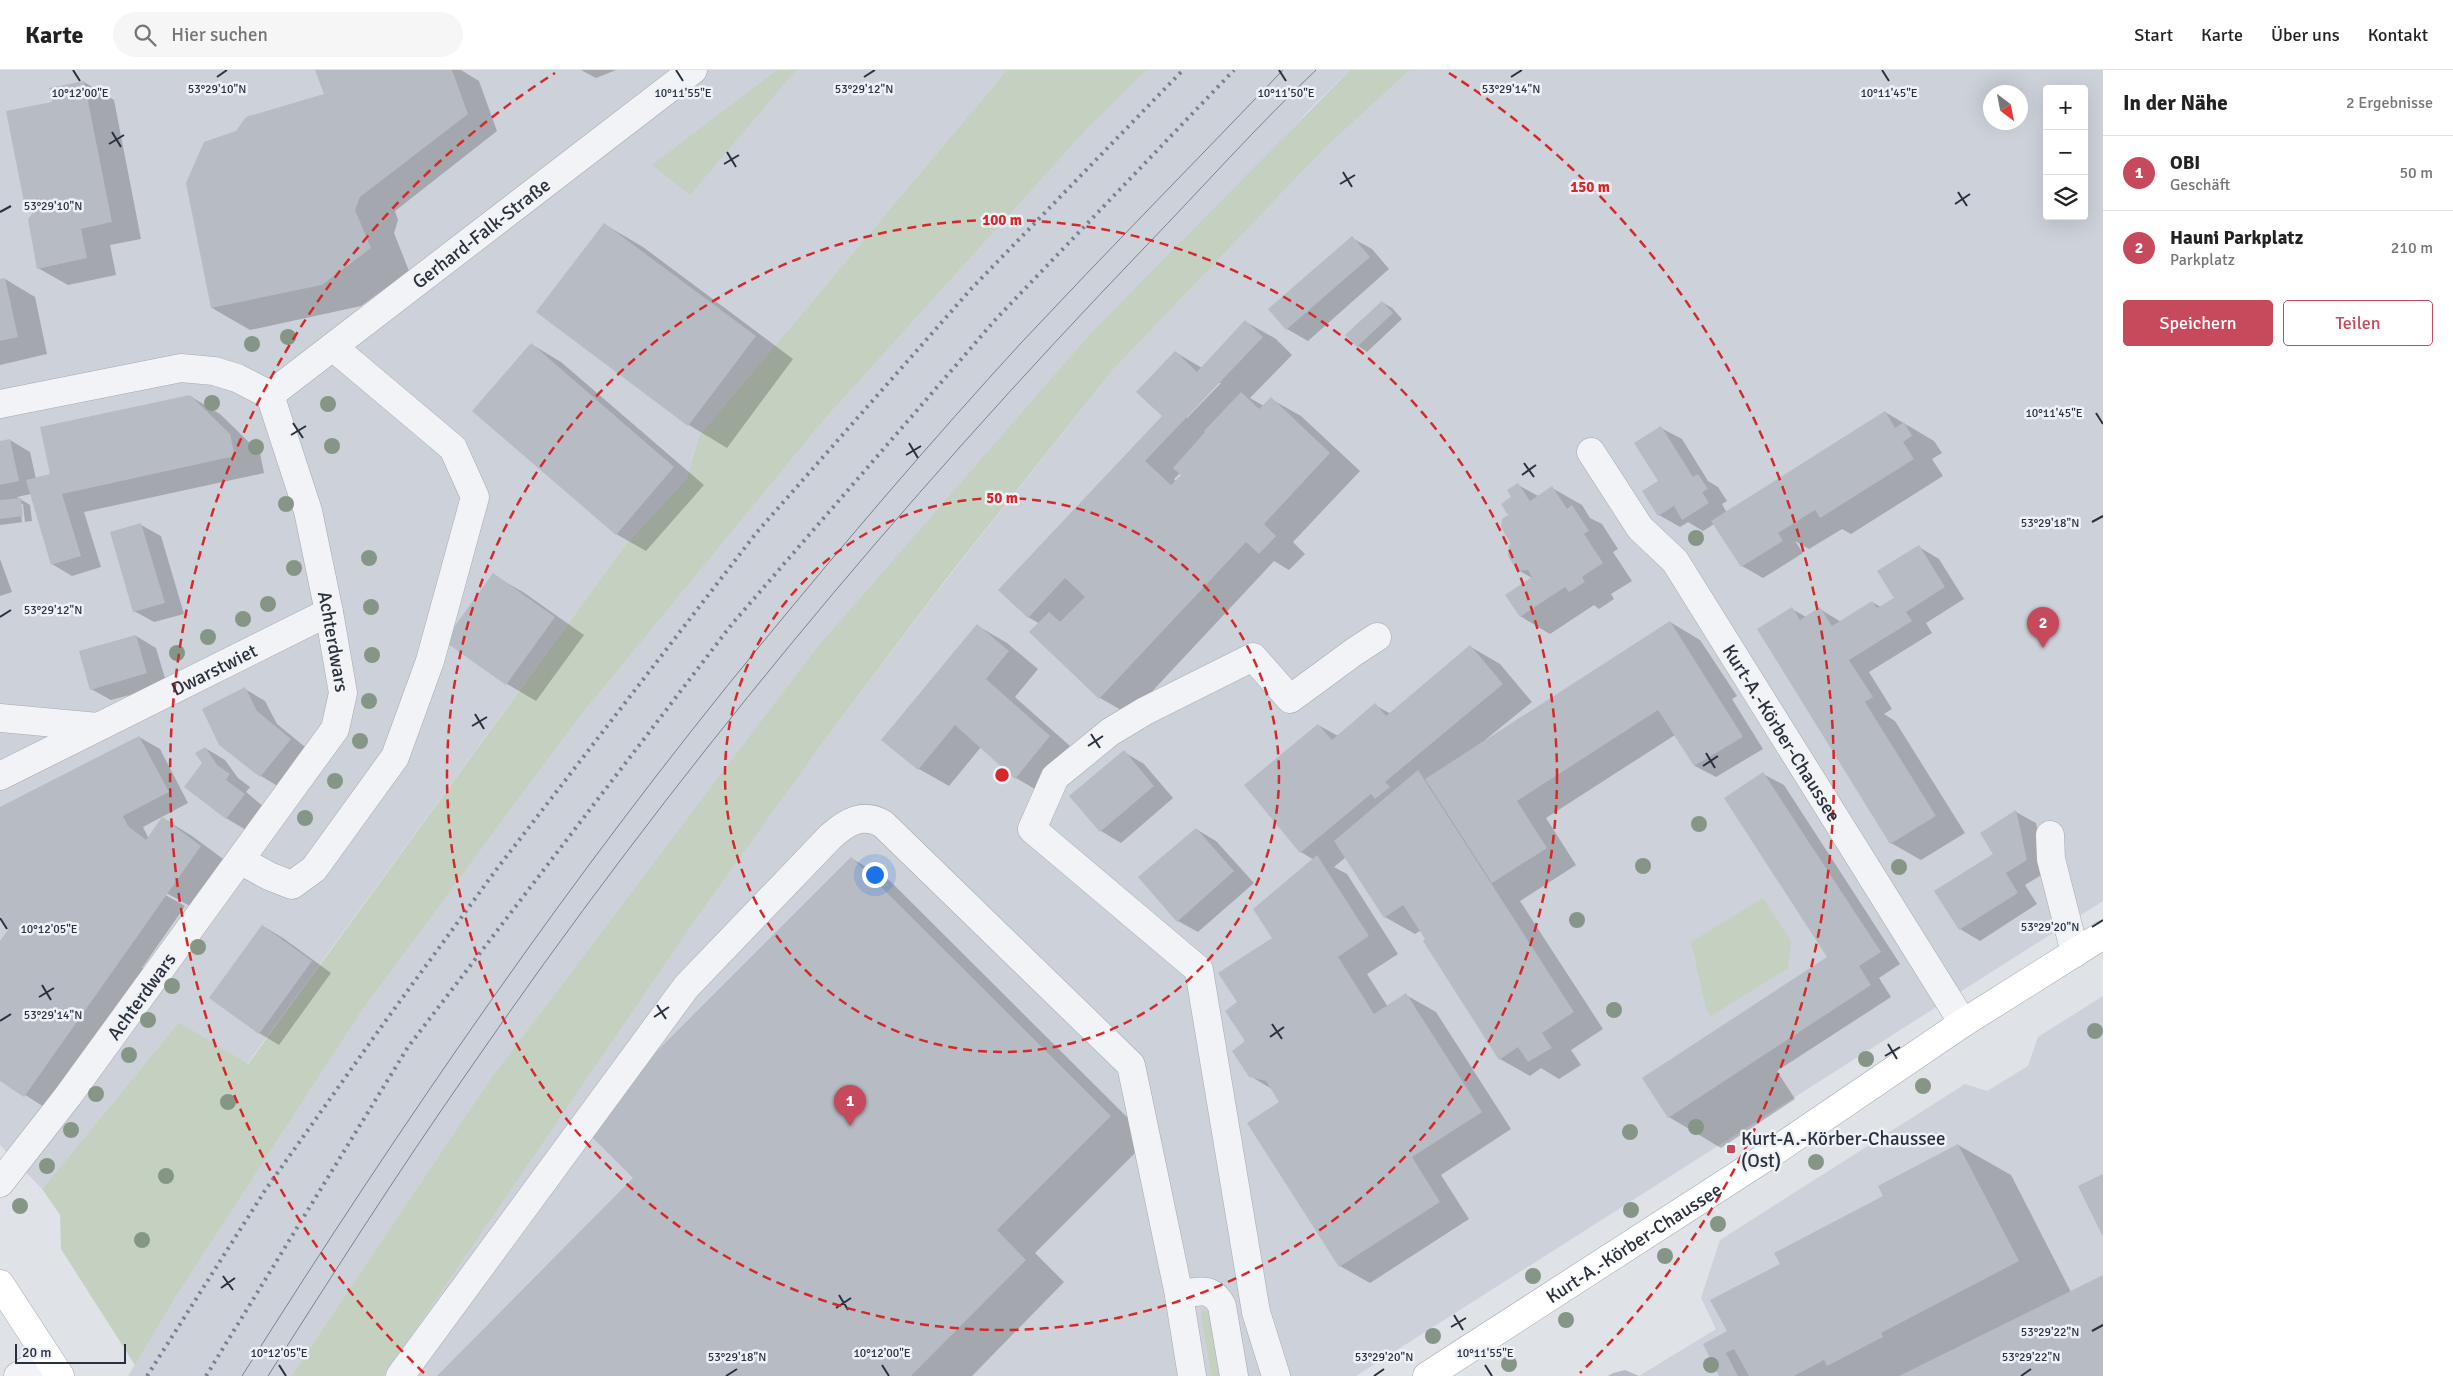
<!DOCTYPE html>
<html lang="de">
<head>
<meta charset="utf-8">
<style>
	body { margin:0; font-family:Signika,sans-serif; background:#f6f6f6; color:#222 }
	.controls { position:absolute; right:15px; top:15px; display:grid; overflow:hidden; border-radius:5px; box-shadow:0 5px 20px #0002 }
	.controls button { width:45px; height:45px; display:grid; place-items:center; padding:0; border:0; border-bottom:1px solid #e0e0e0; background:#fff; color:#222; font:25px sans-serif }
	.compass { position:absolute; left:1983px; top:15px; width:45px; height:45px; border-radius:50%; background:#fff; box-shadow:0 5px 20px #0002; rotate:148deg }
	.scale { position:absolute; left:15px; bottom:12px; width:111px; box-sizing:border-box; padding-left:5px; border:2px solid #29303e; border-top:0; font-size:14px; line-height:18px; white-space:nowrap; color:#29303e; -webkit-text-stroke:4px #eef1f5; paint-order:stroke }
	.you { position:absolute; left:874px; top:804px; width:18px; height:18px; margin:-12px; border:4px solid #fff; border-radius:50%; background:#1a73e8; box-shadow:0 0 0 8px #1a73e833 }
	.badge { display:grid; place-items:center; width:32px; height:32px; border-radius:50%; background:#c64a5c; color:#fff; font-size:16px; font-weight:700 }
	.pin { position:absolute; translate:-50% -41px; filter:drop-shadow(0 1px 2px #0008) }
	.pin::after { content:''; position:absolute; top:26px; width:18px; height:15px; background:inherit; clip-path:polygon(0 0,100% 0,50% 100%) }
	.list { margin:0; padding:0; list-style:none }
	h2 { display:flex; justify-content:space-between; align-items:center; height:65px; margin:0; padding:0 20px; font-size:21px }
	h2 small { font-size:16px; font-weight:400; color:#767676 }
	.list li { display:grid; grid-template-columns:32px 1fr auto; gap:15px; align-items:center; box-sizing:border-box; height:75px; padding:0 20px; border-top:1px solid #e0e0e0 }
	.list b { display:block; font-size:19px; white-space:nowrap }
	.list p { margin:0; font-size:16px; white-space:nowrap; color:#767676 }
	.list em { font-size:16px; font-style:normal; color:#767676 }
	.actions { display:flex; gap:10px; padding:15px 20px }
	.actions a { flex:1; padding:11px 0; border:1px solid #c64a5c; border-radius:5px; text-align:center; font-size:18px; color:#c64a5c }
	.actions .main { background:#c64a5c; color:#fff }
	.icon { flex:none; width:28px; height:28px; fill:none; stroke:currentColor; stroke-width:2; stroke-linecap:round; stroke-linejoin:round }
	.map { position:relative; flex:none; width:2103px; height:1306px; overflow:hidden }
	header { display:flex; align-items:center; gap:30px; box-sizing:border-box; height:70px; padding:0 25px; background:#fff; border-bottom:1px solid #e0e0e0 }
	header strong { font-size:24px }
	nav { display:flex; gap:28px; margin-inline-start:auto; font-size:18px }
	.search { width:350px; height:45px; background:#f6f6f6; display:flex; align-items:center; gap:12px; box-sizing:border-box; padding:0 18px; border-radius:28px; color:#767676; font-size:19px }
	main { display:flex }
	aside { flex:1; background:#fff }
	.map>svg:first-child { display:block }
</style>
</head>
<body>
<header>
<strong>Karte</strong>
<div class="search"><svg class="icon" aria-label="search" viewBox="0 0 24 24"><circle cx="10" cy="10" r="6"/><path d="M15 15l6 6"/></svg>Hier suchen</div>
<nav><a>Start</a><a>Karte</a><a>Über uns</a><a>Kontakt</a></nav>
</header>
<main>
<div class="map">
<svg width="2103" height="1306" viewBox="0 0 2103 1306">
	<rect width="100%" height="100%" fill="#dfe2e7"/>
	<path fill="#cdd1d9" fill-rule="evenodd" d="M0 0H1007L699 366 687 408 623 478 247 994 179 952 42 1119 0 1075Z
		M1147 0H1350L1310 39 815 581 491 1008 291 1306H128L177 1225 361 942 577 650 823 351 1087 59Z
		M1410 0H2103V831L1356 1306H384L694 852 824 671 950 505 1112 301 1324 79ZM2047 19H2084V146H2047ZM1990 22H2020V52H1990Z
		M2103 926V1306H1608L1625 1300 1639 1306 1716 1259 1701 1228 1720 1170 1965 1014 1987 1021 2028 996 2038 967Z"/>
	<path fill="#c4d1c0" d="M777 0H796L690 125 652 95Z
		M1007 0H1147L1087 59 823 351 577 650 361 942 177 1225 135 1295 61 1179 60 1145 42 1119 179 952 248 994 623 478 687 408 699 366Z
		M1350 0H1410L1324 79 1112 301 950 504 824 671 694 852 384 1306H291L491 1008 815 580 1093 261Z
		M1763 828 1791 871 1788 898 1711 946 1706 938 1691 872Z
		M1202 1241H1208L1211 1245 1222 1306H1212L1201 1247Z"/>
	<path fill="#0003" fill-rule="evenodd" d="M316 0H461L479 11 497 61 395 141 398 150 394 163 409 201 361 236 250 260 212 238 236 62 325 25Z
		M581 0H616L596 8Z
		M84 12 114 30 141 169 110 175 116 205 68 215 38 198 34 144 33 140 26 137Z
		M604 154 643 177 793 289 727 378 689 355 538 242Z
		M1352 168 1372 179 1389 199 1308 271 1287 259Z
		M5 209 35 227 47 284 0 295V210Z
		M1382 232 1392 238 1402 249 1367 282 1358 276Z
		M1246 252 1276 269 1292 285 1250 328 1264 336 1271 329 1301 346 1360 401 1293 472 1305 484 1289 500 1274 491 1130 645 1100 628 1040 554 1028 547 1164 346 1175 282 1202 298ZM1217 313H1221L1187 348 1186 346ZM1180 403 1182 405 1176 411 1174 409Z
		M531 274 561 292 704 415 646 481 616 464Z
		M190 326 220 344 260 383 264 403 84 442 101 497 72 506 52 494 31 424 17 427 30 435 32 451 0 455V372L10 370 30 382 36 409 50 406ZM20 434H23L25 452H22Z
		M1885 342 1934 371 1942 383 1932 389 1943 406 1851 464 1842 459 1809 479 1795 471 1803 483 1763 508 1742 496 1714 454 1703 461 1688 452 1680 457 1659 445 1661 358 1682 369 1708 411 1718 417 1727 431 1722 434 1727 443Z
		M1518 415 1538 426 1552 418 1582 435 1590 448 1602 454 1618 479 1613 482 1632 511 1611 524 1614 529 1599 539 1594 535 1550 564 1520 546 1532 508 1518 500 1513 474 1510 446 1513 428Z
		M141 455 161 466 184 544 154 552 134 541Z
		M1919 477 1939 489 1964 529 1926 553 1932 563 1869 602 1892 639 1884 644 1895 651 1965 763 1921 790 1891 773 1792 539 1806 547 1820 539 1841 552 1872 532 1881 537 1895 528Z
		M0 489 12 522 0 526Z
		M493 505 523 522 584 565 536 631 507 614Z
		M1670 552 1700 570 1737 626 1732 629 1763 679 1716 707 1695 696 1675 665 1546 748 1576 795 1520 831 1603 959 1571 980 1581 995 1559 1009 1541 998 1530 1006 1500 989 1421 860 1415 864 1385 847 1346 787 1334 797 1347 804 1398 884 1367 904 1388 937 1406 925 1436 942 1511 1059 1441 1105 1469 1149 1370 1213 1340 1196 1281 1033 1272 1019 1250 1006 1239 933 1314 790 1301 782 1246 715 1318 655 1338 666 1375 635 1391 644 1471 577 1500 594 1532 632 1485 670 1487 671Z
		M978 556 1007 573 1038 599 1015 627 1079 684 1045 725 1016 708 981 677 949 716 919 699 883 669Z
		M136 566 156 578 167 615 111 630 91 619Z
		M245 619 265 631 277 654 310 681 281 718 261 706Z
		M139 667 160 679 188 733 143 757 149 769 163 748 192 766 230 794 197 840 161 820 160 822 185 836 142 898 159 911 63 1049 0 1009V873L9 860 0 843V738Z
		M205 678 225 690 238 708 250 717 246 722 264 737 246 760 226 748Z
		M1124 682 1144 694 1173 728 1121 773 1101 761Z
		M1763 704 1784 715 1900 894 1879 908 1891 927 1777 1001 1795 1029 1721 1078 1669 1047 1829 887Z
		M2016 742 2036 753 2046 802 2025 815 2037 834 1980 871 1960 859Z
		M1196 759 1216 771 1254 813 1198 862 1178 851Z
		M851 788 890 811 1149 1069 1035 1183 1064 1212 972 1306H438L635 1108Z
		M263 856 283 868 331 903 279 975 259 963Z
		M1958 1075 2011 1105 2071 1222 2103 1206V1306H1720L1729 1262 1781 1194 1885 1127Z"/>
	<path fill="#b6bbc4" d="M315 0H452L468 44 360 127 355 140 371 178 322 215 211 238 186 113 204 72 236 61 246 47 324 24Z
		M84 11 112 152 81 159 87 188 37 199 28 149 32 144 31 136 25 137 6 41 52 32 49 18Z
		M604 153 756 266 688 356 536 242Z
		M1352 166 1370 187 1286 260 1268 239Z
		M5 208 18 267 0 271V209Z
		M1382 231 1393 243 1357 277 1345 265Z
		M1245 250 1263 267 1145 391 1171 415 1181 405 1173 398 1205 362 1204 361 1241 322 1259 339 1271 327 1330 383 1264 454 1276 466 1259 484 1246 472 1099 629 1029 562 1049 542 1060 552 1085 527 1065 508 1028 548 998 520 1162 346 1136 322 1175 281 1197 302Z
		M531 273 674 397 616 465 472 341Z
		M190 325 230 364 235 386 62 424 81 486 51 495 26 410 50 404 40 357Z
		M1885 341 1895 358 1904 352 1912 366 1903 372 1914 389 1820 448 1815 440 1778 463 1783 471 1741 497 1711 451Z
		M1661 356 1693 407 1698 404 1708 419 1702 422 1709 433 1682 450 1674 436 1658 446 1642 421 1658 411 1634 373Z
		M10 369 19 411 0 415V371Z
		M1518 413 1530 431 1552 416 1567 439 1572 435 1589 461 1584 464 1603 493 1582 507 1585 512 1569 522 1565 517 1520 547 1505 525 1532 507 1528 500 1517 501 1508 486 1509 476 1511 474 1501 457 1502 449 1508 445 1501 434 1511 427 1507 420Z
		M21 428 23 446 0 449V430Z
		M141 453 165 533 133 542 110 462Z
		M1919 475 1945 517 1906 542 1912 551 1849 590 1873 627 1865 632 1936 746 1890 774 1757 559 1792 537 1800 550 1820 537 1832 556 1872 531 1877 538 1894 528 1877 501Z
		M493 503 555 547 506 615 444 571Z
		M1670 551 1743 667 1694 696 1658 640 1517 731 1547 778 1492 813 1425 709Z
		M977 554 1009 581 986 609 1050 666 1015 709 955 655 918 700 881 670Z
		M136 565 147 603 90 620 79 581Z
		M1470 575 1503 614 1385 712 1390 717 1375 729 1371 724 1300 783 1244 715 1318 654 1332 670 1375 633 1386 646Z
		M245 617 257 641 291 669 260 707 219 675 202 639Z
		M139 666 169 722 123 746 128 756 146 770 162 747 201 776 24 1027 0 1011V871L8 860 0 845V737Z
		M205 677 217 695 230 704 226 710 245 724 226 749 184 717 202 693 195 683Z
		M1124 680 1154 716 1100 762 1069 726Z
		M1418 700 1574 942 1542 963 1552 978 1528 992 1518 977 1499 990 1423 871 1425 869 1403 835 1384 848 1334 771Z
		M1763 702 1881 882 1859 896 1871 915 1668 1048 1642 1008 1827 887 1724 728Z
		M2016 740 2027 790 2006 803 2018 823 1959 860 1934 821 1993 784 1980 763Z
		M1196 758 1234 801 1177 852 1138 807Z
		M1317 785 1369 866 1338 887 1374 944 1406 923 1482 1042 1412 1087 1440 1132 1339 1197 1247 1053 1279 1032 1266 1011 1249 1007 1232 981 1245 971 1225 941 1237 932 1218 903 1272 868 1253 839Z
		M851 787 1111 1046 997 1160 1026 1190 911 1306H437L633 1108 592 1067 636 1002Z
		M262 855 312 891 259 964 209 928Z
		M1958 1074 2019 1191 1881 1263 1883 1267 1827 1296 1824 1290 1794 1306H1749L1734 1279 1726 1283 1738 1306H1719L1703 1274 1727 1261 1710 1230 1780 1194 1774 1183 1883 1126 1878 1116Z
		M2103 1104V1167L2078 1116Z
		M2103 1205V1306H1899Z
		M1625 1300 1639 1306H1608L1613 1303Z"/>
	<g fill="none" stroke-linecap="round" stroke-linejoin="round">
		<g stroke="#a5a9b1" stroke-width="29">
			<g id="minor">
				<path id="s1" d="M270 325 693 0"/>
				<path id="s2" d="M0 334 181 298 214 301 237 308 270 325 308 441 329 542 343 623 335 659 68 1026 0 1113"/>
				<path id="s3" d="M1591 382 1640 458 1675 491 1963 953"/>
				<path d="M0 648 98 657"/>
				<path id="s4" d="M0 706 329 542"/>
				<path d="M2050 765 2051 789 2075 883"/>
				<path d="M240 790 269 806 292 815 314 799 395 687 430 591 475 427 453 378 333 277"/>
				<path d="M1179 1225C1198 1221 1212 1216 1222 1236L1234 1306"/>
				<path d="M18 1306 48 1288"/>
				<path d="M400 1306 686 917 831 766C847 752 863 742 883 754L1131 995 1179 1225 1192 1306"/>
				<path d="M1276 1306 1256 1242 1199 900 1032 759 1055 707 1110 662 1145 641 1253 587 1290 629 1354 582 1377 567"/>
			</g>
		</g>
		<g stroke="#9fa7b2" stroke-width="29">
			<g id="major">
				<path d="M0 1214 60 1306"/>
				<path id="s5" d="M1427 1306 1766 1087 1963 953 2103 865"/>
			</g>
		</g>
		<use href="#minor" stroke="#f1f3f6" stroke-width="28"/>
		<use href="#major" stroke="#fff" stroke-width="28"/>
		<path stroke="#798290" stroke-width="1" d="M242 1306C402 1052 572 804 763 572 846 471 932 370 1021 273 1107 181 1196 91 1283 0
			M268 1306C333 1204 398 1102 467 1003 669 709 899 433 1146 176 1203 117 1257 56 1316 0"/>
		<path stroke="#798290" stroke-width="4" stroke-dasharray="2.5 5" stroke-linecap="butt" d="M147 1306 266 1119 384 953 496 800 757 462 971 219 1183 0
			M206 1306 408 977 732 554 996 249 1234 0"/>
	</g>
	<g fill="#869686">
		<circle cx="288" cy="267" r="8"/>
		<circle cx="252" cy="274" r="8"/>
		<circle cx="212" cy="333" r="8"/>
		<circle cx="328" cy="334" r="8"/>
		<circle cx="332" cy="376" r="8"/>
		<circle cx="256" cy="377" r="8"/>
		<circle cx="286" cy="434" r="8"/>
		<circle cx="1696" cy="468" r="8"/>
		<circle cx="369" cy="488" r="8"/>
		<circle cx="294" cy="498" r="8"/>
		<circle cx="268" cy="534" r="8"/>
		<circle cx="371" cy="537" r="8"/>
		<circle cx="243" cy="549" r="8"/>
		<circle cx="208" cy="567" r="8"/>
		<circle cx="177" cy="583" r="8"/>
		<circle cx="372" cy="585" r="8"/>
		<circle cx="369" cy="631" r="8"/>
		<circle cx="360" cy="671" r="8"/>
		<circle cx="335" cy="711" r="8"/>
		<circle cx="305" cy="748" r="8"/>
		<circle cx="1699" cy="754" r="8"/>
		<circle cx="1643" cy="796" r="8"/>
		<circle cx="1899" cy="797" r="8"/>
		<circle cx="1577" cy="850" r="8"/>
		<circle cx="198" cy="877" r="8"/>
		<circle cx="172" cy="916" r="8"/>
		<circle cx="1614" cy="940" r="8"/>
		<circle cx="148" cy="950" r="8"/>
		<circle cx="2095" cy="961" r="8"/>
		<circle cx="129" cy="985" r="8"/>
		<circle cx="1866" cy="989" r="8"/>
		<circle cx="1923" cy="1016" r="8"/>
		<circle cx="96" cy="1024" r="8"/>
		<circle cx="228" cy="1032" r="8"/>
		<circle cx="1696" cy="1057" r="8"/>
		<circle cx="71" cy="1060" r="8"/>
		<circle cx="1630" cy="1062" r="8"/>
		<circle cx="1816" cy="1092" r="8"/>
		<circle cx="47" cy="1096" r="8"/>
		<circle cx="166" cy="1106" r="8"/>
		<circle cx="20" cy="1136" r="8"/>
		<circle cx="1631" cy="1140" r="8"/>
		<circle cx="1718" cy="1154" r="8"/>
		<circle cx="142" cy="1170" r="8"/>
		<circle cx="1665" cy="1186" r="8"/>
		<circle cx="1533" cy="1206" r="8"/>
		<circle cx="1566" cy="1250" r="8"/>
		<circle cx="1433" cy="1266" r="8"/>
		<circle cx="1509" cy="1294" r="8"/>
		<circle cx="1711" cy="1295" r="8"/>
	</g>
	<path fill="none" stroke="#29303e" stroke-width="2" d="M73 0 80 11M676 0 683 11M1279 0 1286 11M1882 0 1889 11M217 7 227 0M864 7 875 0M1511 7 1522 0M112 62 121 77M109 74 124 65M727 82 736 97M724 94 739 85M1343 102 1352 117M1340 114 1355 105M1958 122 1967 136M1955 134 1970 124M0 142 11 136M2096 343 2103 354M293 353 303 368M291 365 306 356M909 373 918 388M906 385 921 376M1524 393 1534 407M1522 405 1536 395M2092 452 2103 446M0 547 11 540M475 644 484 659M472 656 487 647M1091 664 1100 678M1088 676 1103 666M1706 683 1715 698M1703 696 1718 686M0 848 7 859M2092 857 2103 850M42 915 51 930M39 927 54 918M657 935 666 949M654 947 669 937M0 951 11 944M1272 954 1282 969M1270 967 1284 957M1888 974 1897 989M1885 986 1900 977M223 1206 233 1220M221 1218 235 1208M839 1225 848 1240M836 1238 851 1228M1454 1245 1463 1260M1451 1257 1466 1248M2092 1261 2103 1255M279 1295 286 1306M882 1295 889 1306M1485 1295 1492 1306M726 1306 737 1299M1374 1306 1384 1299M2021 1306 2031 1299"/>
	<g fill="none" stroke="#d62828" stroke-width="2.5" stroke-dasharray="9 6">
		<circle cx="1002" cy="705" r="277"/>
		<circle cx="1002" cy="705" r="555"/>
		<path d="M424 1303A832 832 0 0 1 555 3M1449 3A832 832 0 0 1 1580 1303"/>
	</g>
	<rect fill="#c64a5c" stroke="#eef1f5" stroke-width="2" x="1726" y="1074" width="10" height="10" rx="2.5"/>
	<g text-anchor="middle" stroke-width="5" stroke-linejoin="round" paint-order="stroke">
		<g font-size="19" fill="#29303e" stroke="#eef1f5">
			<text dy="7" stroke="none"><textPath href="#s1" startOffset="266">Gerhard-Falk-Straße</textPath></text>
			<text dy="7" stroke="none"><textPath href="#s2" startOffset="534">Achterdwars</textPath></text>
			<text dy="7" stroke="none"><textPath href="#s4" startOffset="239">Dwarstwiet</textPath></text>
			<text dy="7" stroke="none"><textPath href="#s3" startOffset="341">Kurt-A.-Körber-Chaussee</textPath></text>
			<text transform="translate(141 926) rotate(-54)" y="7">Achterdwars</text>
			<text dy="7" stroke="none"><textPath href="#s5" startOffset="246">Kurt-A.-Körber-Chaussee</textPath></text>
		</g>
		<g font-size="19" fill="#29303e" stroke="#eef1f5" text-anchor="start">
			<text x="1741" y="1075">Kurt-A.-Körber-Chaussee<tspan x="1741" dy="22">(Ost)</tspan></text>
		</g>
	</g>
	<g font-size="12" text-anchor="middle" fill="#29303e" stroke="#eef1f5" stroke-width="5" stroke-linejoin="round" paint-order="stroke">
		<text x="217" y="23">53°29'10"N</text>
		<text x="864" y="23">53°29'12"N</text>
		<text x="1511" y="23">53°29'14"N</text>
		<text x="80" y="27">10°12'00"E</text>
		<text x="683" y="27">10°11'55"E</text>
		<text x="1286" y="27">10°11'50"E</text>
		<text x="1889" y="27">10°11'45"E</text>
		<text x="53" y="140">53°29'10"N</text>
		<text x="2054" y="347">10°11'45"E</text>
		<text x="2050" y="457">53°29'18"N</text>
		<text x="53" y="544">53°29'12"N</text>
		<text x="2050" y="861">53°29'20"N</text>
		<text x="49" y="863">10°12'05"E</text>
		<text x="53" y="949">53°29'14"N</text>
		<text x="2050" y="1266">53°29'22"N</text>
		<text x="279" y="1287">10°12'05"E</text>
		<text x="882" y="1287">10°12'00"E</text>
		<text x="1485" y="1287">10°11'55"E</text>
		<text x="737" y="1291">53°29'18"N</text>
		<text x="1384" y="1291">53°29'20"N</text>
		<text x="2031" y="1291">53°29'22"N</text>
	</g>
	<circle cx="1002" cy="705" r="8" fill="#d62828" stroke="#eef1f5" stroke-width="2.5"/>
	<g font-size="15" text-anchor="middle" font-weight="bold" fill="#d62828" stroke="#eef1f5" stroke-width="5" stroke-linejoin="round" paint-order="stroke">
		<text x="1590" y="122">150 m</text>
		<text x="1002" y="155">100 m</text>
		<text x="1002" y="433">50 m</text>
	</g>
</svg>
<div class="controls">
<button>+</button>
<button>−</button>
<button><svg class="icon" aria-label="layers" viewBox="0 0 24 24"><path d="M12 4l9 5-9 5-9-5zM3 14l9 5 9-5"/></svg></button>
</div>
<svg class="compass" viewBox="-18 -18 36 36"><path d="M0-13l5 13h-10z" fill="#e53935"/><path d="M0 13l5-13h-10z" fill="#767676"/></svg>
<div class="scale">20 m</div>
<div class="you"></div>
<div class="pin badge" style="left:850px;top:1056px">1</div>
<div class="pin badge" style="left:2043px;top:578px">2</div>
</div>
<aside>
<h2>In der Nähe<small>2 Ergebnisse</small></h2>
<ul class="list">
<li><span class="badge">1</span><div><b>OBI</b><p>Geschäft</p></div><em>50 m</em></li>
<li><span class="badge">2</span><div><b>Hauni Parkplatz</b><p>Parkplatz</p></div><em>210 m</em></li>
</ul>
<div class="actions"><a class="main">Speichern</a><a>Teilen</a></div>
</aside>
</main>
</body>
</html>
